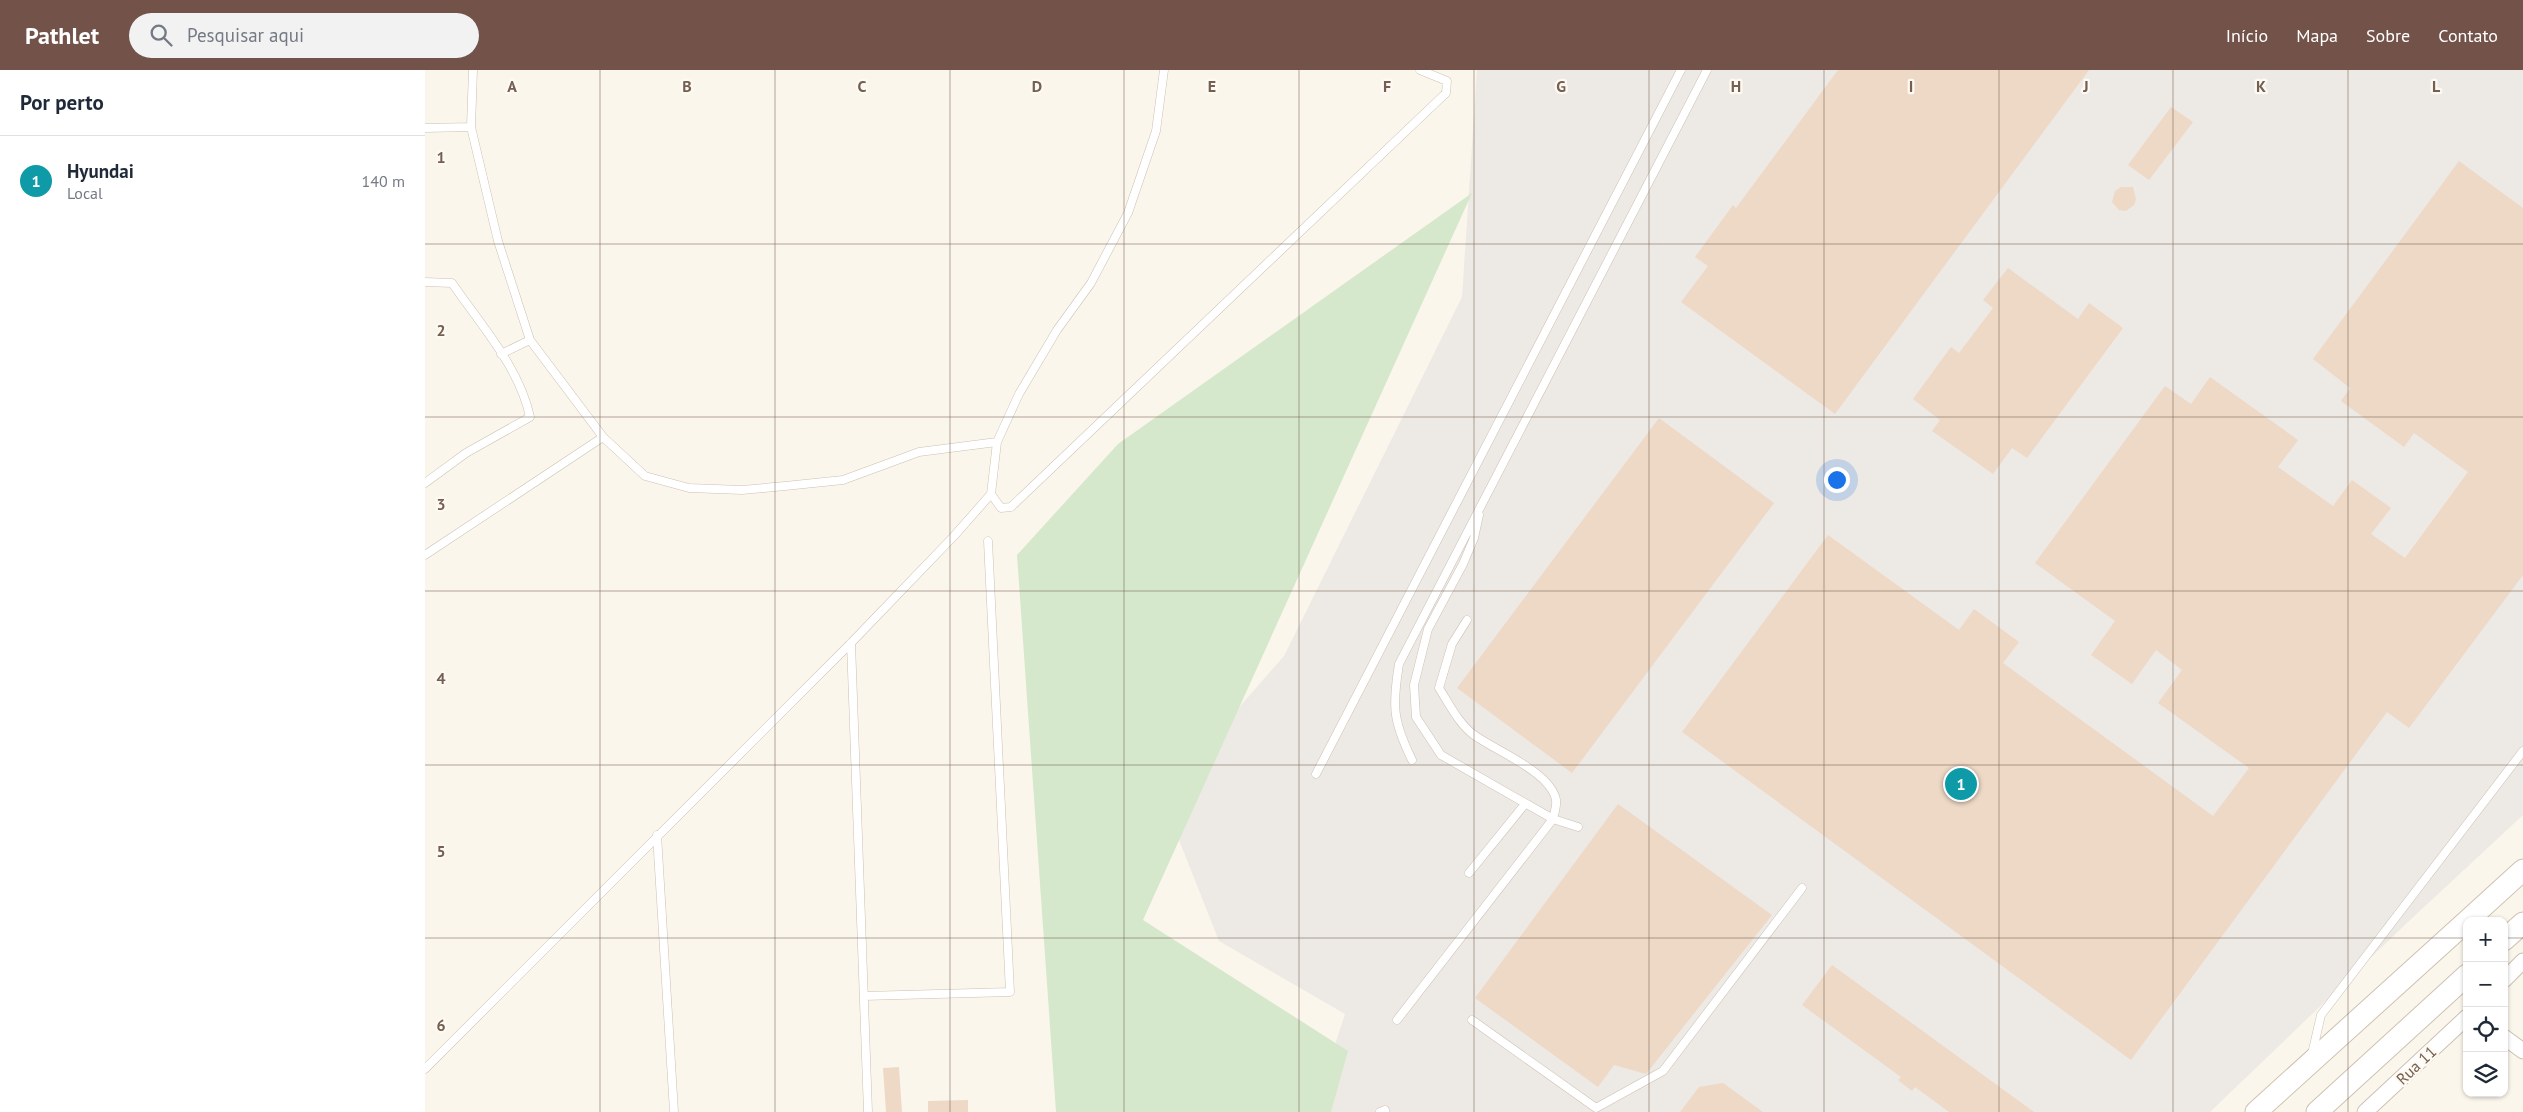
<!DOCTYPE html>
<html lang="pt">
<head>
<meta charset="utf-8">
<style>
	body { margin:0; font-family:"PT Sans",sans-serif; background:#f2f2f3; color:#1f2937 }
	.controls { position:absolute; right:15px; bottom:15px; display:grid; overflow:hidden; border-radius:10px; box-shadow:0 1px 4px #0004 }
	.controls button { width:45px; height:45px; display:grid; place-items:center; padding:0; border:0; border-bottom:1px solid #e0e1e3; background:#fff; color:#1f2937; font:25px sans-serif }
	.you { position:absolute; left:1411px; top:409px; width:18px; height:18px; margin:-12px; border:4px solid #fff; border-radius:50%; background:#1a73e8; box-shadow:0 0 0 8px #1a73e833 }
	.badge { display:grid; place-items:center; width:32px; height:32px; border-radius:50%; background:#725249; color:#fff; font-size:16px; font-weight:700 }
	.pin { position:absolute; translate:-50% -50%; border:2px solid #fff; box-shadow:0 1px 5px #0006 }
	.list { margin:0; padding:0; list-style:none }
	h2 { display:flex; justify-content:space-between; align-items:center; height:65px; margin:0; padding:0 20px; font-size:21px }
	h2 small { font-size:16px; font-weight:400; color:#747a83 }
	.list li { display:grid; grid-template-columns:32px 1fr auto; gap:15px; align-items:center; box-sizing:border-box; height:90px; padding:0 20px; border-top:1px solid #e0e1e3 }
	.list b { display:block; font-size:19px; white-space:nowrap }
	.list p { margin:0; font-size:16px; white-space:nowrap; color:#747a83 }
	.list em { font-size:16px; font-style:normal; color:#747a83 }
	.icon { flex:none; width:28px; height:28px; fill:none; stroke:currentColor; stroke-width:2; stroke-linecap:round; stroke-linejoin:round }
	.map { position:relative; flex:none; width:2098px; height:1042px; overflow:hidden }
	header { display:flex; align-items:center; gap:30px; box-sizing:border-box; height:70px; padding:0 25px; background:#725249; color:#fff }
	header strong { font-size:24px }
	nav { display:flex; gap:28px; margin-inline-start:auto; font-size:18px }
	.search { width:350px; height:45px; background:#f2f2f3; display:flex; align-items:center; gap:12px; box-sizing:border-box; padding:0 18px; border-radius:28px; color:#747a83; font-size:19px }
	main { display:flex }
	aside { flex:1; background:#fff }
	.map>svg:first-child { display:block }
</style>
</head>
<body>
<header>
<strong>Pathlet</strong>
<div class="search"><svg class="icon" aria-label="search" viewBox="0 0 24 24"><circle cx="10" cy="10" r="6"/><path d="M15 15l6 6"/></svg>Pesquisar aqui</div>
<nav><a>Início</a><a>Mapa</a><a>Sobre</a><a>Contato</a></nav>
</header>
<main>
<aside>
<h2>Por perto<small></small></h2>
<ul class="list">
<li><span class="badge" style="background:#0f9aa8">1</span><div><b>Hyundai</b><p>Local</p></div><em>140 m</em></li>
</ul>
</aside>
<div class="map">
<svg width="2098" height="1042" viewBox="0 0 2098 1042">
	<rect width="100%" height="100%" fill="#fbf6ec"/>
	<path fill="#ede9e4" d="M1052 0H2098V745L1983 852 1785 1042H888L920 944 794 871 754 770 788 667 859 586 1037 227Z"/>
	<path fill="#d5e8cb" d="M1047 123 718 850 923 981 906 1042H631L592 485 693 374Z"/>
	<path fill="#eed9c6" d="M1413 0H1664L1410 344 1256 232 1283 196 1270 187 1308 135 1311 138Z
		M1746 37 1768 52 1724 110 1703 95Z
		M2034 91 2098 138V505L1984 658 1962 642 1706 990 1257 662 1403 465 1534 560 1549 539 1594 572 1578 593 1788 746 1824 698 1733 633 1757 600 1731 580 1707 614 1666 585 1690 551 1610 493 1740 316 1766 334 1785 307 1873 370 1853 397 1908 436 1927 410 1966 438 1946 464 1980 488 2043 402 1989 363 1979 377 1916 331 1925 318 1888 289Z
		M1696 117H1708L1711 129 1709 135 1701 141 1694 140 1687 132 1690 121Z
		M1583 198 1653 249 1664 233 1698 258 1602 388 1587 378 1568 404 1507 361 1515 350 1488 329 1526 277 1534 283 1568 238 1558 230Z
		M1234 348 1349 433 1147 703 1032 618Z
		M1193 734 1347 845 1221 1004 1189 995 1173 1017 1050 928Z
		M1407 895 1609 1042H1524L1490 1017 1487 1021 1473 1010 1476 1007 1377 935Z
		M474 997 477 1042H461L458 998Z
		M1298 1013 1338 1042H1255L1274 1017Z
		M543 1030V1042H503V1031Z"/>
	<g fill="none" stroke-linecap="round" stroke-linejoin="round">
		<g stroke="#cdc0b3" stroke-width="9">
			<path id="service" d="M48 0 46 57 73 171 105 270 178 367 220 406 264 418 317 420 360 416 418 410 494 382 572 372
				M739 0 731 61 703 143 666 213 632 260 594 324 572 372 566 424 576 438 586 437 1021 23 1022 11 995 0
				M0 58 46 57
				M0 212 27 213C55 254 95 298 105 347L41 383 0 413
				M76 284 105 270
				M1054 445 1049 468 1038 494 1003 559 989 615 991 647 1016 685 1128 749 1153 757
				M0 485 178 367
				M426 573 443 1042
				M987 690C968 651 967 637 974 594L1282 0
				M891 704 1256 0
				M232 765 249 1042
				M1044 803 1100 734
				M439 926 585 922 563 471
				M972 950 1128 749C1129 744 1132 736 1131 730 1126 702 1071 681 1049 665 1034 654 1024 634 1014 618L1027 574 1042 550
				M1047 950 1171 1038 1238 1001 1377 818
				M1887 984 1896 945 2098 681
				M0 999 426 573 529 466 566 424
				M955 1042 960 1040"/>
		</g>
		<g stroke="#cdc0b3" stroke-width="17">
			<path id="minor" d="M2079 910 2098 891
				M2079 967 2098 981
				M1940 1042 2042 947"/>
		</g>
		<g stroke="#cfc1b0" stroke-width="23">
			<path id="secondary" d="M2042 851 2098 800
				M2079 870 2098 853
				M1831 1042 2042 851
				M1892 1042 2042 905"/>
		</g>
		<use href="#service" stroke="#fff" stroke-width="8"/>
		<use href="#minor" stroke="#fff" stroke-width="15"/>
		<use href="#secondary" stroke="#fff" stroke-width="21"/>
	</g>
	<path fill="none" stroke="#746051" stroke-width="1" stroke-opacity="0.55" d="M175 0V1042M350 0V1042M525 0V1042M699 0V1042M874 0V1042M1049 0V1042M1224 0V1042M1399 0V1042M1574 0V1042M1748 0V1042M1923 0V1042M0 174H2098M0 347H2098M0 521H2098M0 695H2098M0 868H2042M2079 868H2098"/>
	<g text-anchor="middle" stroke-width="4.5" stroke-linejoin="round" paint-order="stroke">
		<g font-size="16" fill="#746051" stroke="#fefaf3">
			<text transform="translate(1991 995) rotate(-43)" y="6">Rua 11</text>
		</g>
	</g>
	<g font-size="16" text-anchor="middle" font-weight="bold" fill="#746051" stroke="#fefaf3" stroke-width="4.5" stroke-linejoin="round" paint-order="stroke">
		<text x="87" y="22">A</text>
		<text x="262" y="22">B</text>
		<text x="437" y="22">C</text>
		<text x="612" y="22">D</text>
		<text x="787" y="22">E</text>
		<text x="962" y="22">F</text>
		<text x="1136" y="22">G</text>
		<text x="1311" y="22">H</text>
		<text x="1486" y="22">I</text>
		<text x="1661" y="22">J</text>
		<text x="1836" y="22">K</text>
		<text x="2011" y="22">L</text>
		<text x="16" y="93">1</text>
		<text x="16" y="266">2</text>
		<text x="16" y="440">3</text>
		<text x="16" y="614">4</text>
		<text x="16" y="787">5</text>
		<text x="16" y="961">6</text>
	</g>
</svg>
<div class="controls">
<button>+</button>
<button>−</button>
<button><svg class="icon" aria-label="locate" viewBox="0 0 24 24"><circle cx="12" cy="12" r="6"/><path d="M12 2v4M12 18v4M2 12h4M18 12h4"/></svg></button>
<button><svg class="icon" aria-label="layers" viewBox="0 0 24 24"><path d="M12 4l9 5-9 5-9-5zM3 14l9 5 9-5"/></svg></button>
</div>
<div class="you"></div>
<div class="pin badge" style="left:1536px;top:714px;background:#0f9aa8">1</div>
</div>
</main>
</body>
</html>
